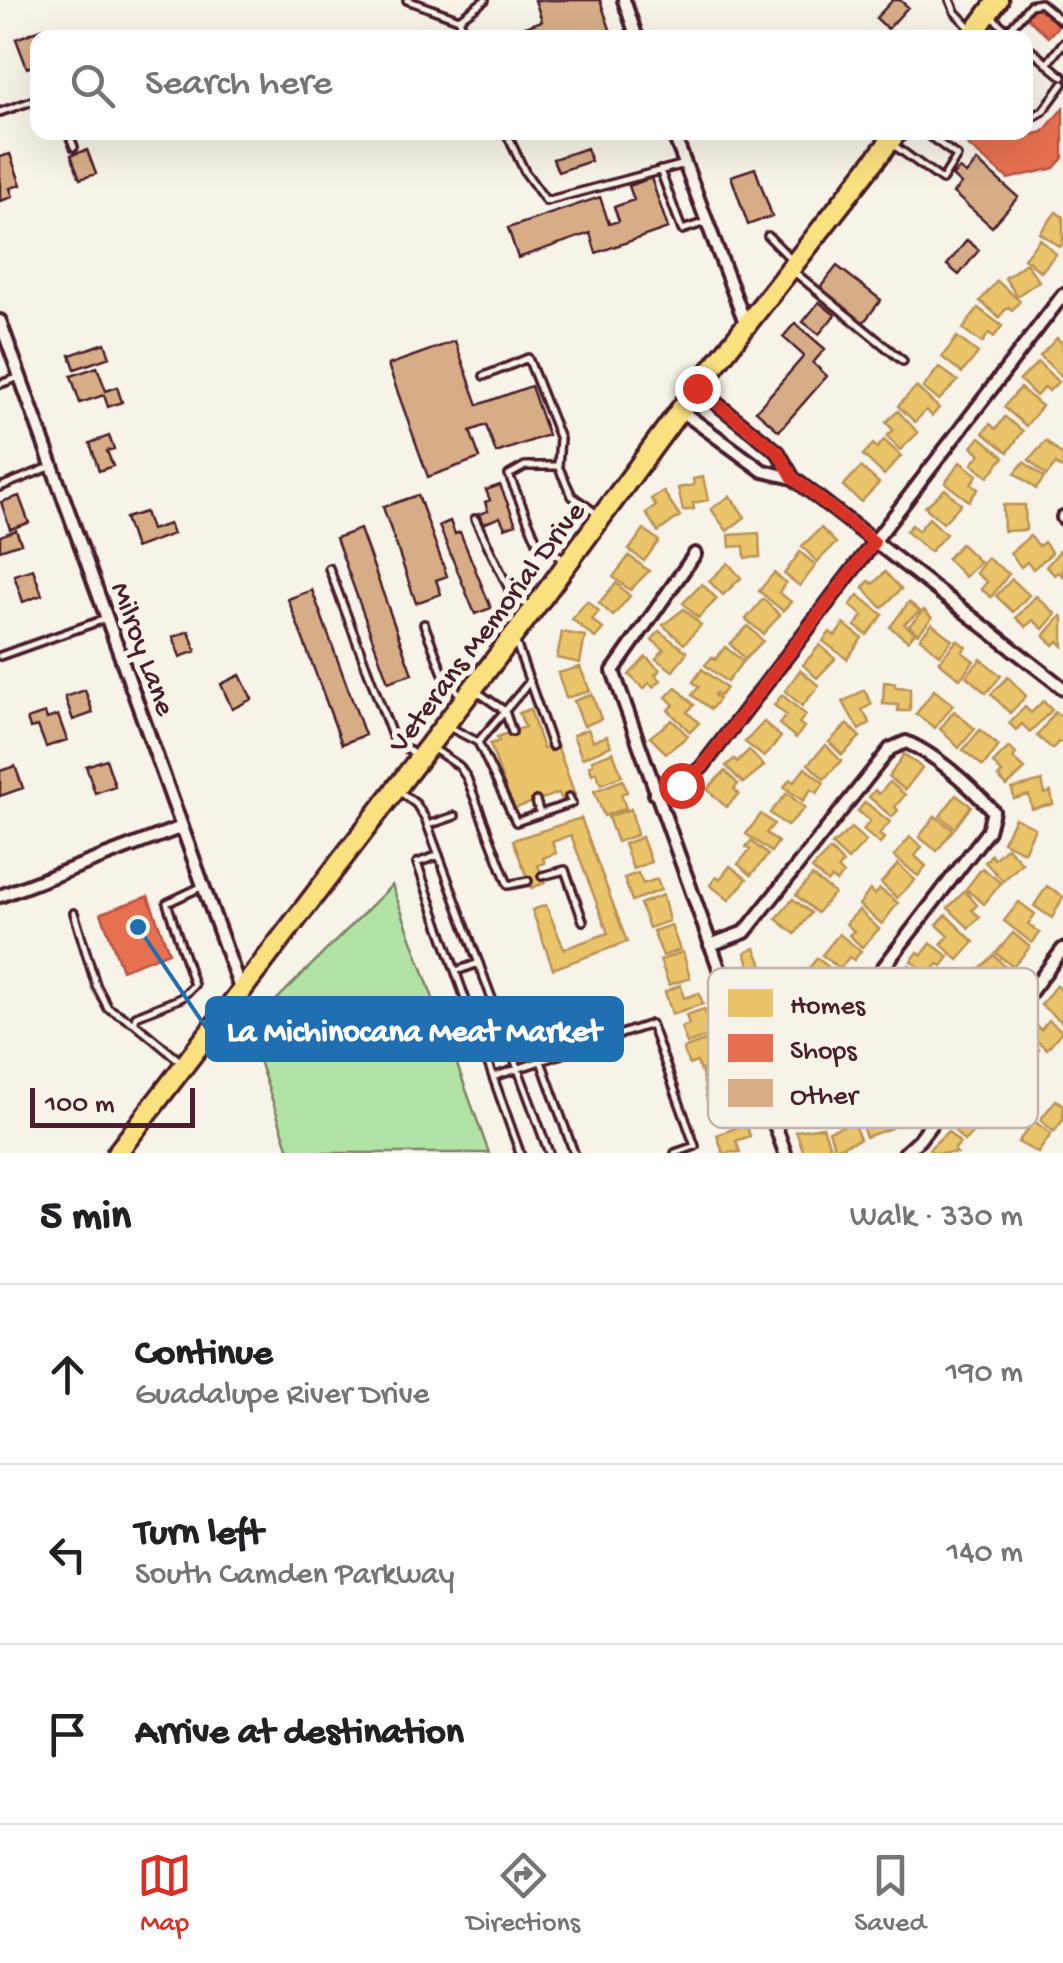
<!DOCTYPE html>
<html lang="en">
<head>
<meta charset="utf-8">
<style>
	body { margin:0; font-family:"Gochi Hand",sans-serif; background:#f6f6f6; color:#202124 }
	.scale { position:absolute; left:30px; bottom:25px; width:165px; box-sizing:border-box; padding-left:10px; border:5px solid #4a1f2b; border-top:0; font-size:28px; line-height:35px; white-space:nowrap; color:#4a1f2b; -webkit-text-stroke:8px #f7f3e8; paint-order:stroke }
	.stop { position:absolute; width:30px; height:30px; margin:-22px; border:8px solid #d93025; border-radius:50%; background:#fff }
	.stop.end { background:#d93025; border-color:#fff; box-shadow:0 2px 10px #0008 }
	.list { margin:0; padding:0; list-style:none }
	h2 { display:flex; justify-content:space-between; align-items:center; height:130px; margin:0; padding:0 40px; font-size:42px }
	h2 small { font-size:32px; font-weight:400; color:#757577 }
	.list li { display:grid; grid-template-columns:65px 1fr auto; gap:30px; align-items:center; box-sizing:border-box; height:180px; padding:0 40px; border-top:2px solid #e0e0e0 }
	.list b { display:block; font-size:38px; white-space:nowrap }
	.list p { margin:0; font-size:32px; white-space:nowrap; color:#757577 }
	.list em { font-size:32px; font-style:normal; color:#757577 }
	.icon { flex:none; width:55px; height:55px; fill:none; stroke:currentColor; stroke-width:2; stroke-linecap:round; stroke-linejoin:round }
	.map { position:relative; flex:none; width:1063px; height:1153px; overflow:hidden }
	.search { position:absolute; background:#fff; box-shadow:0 10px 40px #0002; left:30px; right:30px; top:30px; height:110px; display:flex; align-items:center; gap:25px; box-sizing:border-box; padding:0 35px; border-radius:20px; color:#757577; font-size:38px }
	.sheet { height:670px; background:#fff }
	nav { display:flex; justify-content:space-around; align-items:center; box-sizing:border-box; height:140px; border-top:2px solid #e0e0e0; background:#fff; font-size:28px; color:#757577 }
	nav a { display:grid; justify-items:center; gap:5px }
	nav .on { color:#d93025 }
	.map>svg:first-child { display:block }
</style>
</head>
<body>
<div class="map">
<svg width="1063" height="1153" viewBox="0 0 1063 1153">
	<rect width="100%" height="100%" fill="#f7f3e8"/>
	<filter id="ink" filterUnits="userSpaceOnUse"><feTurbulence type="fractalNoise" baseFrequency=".01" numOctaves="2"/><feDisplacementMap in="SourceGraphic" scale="20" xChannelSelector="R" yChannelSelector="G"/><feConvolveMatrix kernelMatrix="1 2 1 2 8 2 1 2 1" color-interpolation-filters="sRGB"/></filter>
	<g filter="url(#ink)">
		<path fill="#b1e3a4" stroke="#7e8168" stroke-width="2.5" d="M392 885 489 1153H290L248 1028Z"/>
		<path fill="#e9c46a" stroke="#b99257" stroke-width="2.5" d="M1056 212 1063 217V243L1060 247 1040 233Z
			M1040 239 1056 254 1041 272 1024 258Z
			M1026 263 1039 281 1017 296 1005 278Z
			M997 281 1020 301 1012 310 1008 307 999 317 980 301Z
			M978 308 1002 326 994 337 989 333 982 343 963 329Z
			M957 337 978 353 962 373 942 357Z
			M1057 338 1063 344 1062 377 1040 356Z
			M1038 362 1058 382 1049 391 1045 387 1036 396 1020 380Z
			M939 367 958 381 939 400 923 388Z
			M916 387 939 408 932 416 926 410 915 422 898 406Z
			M1020 388 1042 406 1026 426 1004 407Z
			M898 411 918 433 900 450 887 436 893 430 886 422Z
			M1005 417 1023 431 1008 452 983 433 990 424 996 429Z
			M980 437 1004 457 988 477 972 464 980 454 972 447Z
			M884 440 901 456 884 475 863 455 873 444 877 448Z
			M1046 441 1063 456V469L1056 464 1046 476 1029 460Z
			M960 462 977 475 971 484 978 489 969 501 945 483Z
			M1024 462 1044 478 1036 489 1015 473Z
			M861 467 879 483 861 502 843 486Z
			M703 477 708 500 693 503 694 509 683 511 678 488 694 485 693 479Z
			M945 489 961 504 943 523 925 507Z
			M663 491 680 516 658 532 646 513 656 506 651 499Z
			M730 496 745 517 727 531 711 509Z
			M1003 505H1025L1026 530 1004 531Z
			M929 518 946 534 930 552 906 531 912 525 918 531Z
			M821 528 836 543 817 562 802 546Z
			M644 529 659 541 644 561 629 550Z
			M759 533 760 557 745 558 744 546 730 547 729 535Z
			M1030 536 1039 546 1044 542 1052 553 1033 569 1027 562 1021 567 1010 553Z
			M961 544 980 562 965 577 947 559Z
			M1063 547V576L1058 572 1055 575 1046 567Z
			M800 552 816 565 800 586 784 574Z
			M629 556 649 571 630 590 613 577Z
			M987 558 1009 574 991 597 981 589 987 582 976 573Z
			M728 563 741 578 723 595 709 581Z
			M885 572 901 589 882 608 863 587 869 581 873 584Z
			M774 573 786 583 779 592 791 602 783 611 759 591Z
			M1012 579 1029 595 1013 612 996 596Z
			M616 583 630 596 613 616 599 603Z
			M702 584 717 599 698 618 683 603Z
			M858 595 883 615 867 635 855 626 863 616 850 605Z
			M1036 596 1056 614 1043 629 1033 620 1026 627 1016 618Z
			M763 599 780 615 763 634 746 619Z
			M587 601 599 611 592 620 603 629 595 638 572 619Z
			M909 602 920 611 904 624 915 633 908 641 890 627Z
			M684 609 701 625 684 644 663 625Z
			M924 610 932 618 918 634 909 626Z
			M1061 616 1063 618V646L1058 641 1054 645 1044 636Z
			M844 624 862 638 847 659 823 641 830 632 835 636Z
			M932 624 952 640 940 655 920 638Z
			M748 626 763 641 745 659 730 644Z
			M659 631 687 652 673 671 656 659 664 649 652 640Z
			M562 632 585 636 580 663 557 658Z
			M957 640 966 647 962 652 974 661 960 679 939 662Z
			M820 645 835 659 817 678 803 665Z
			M725 647 743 661 727 682 705 665 712 657 715 660Z
			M646 657 660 670 655 675 661 680 654 687 649 683 644 689 629 675Z
			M981 659 1001 676 986 693 966 676Z
			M580 667 590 691 566 698 558 673Z
			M702 669 726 688 720 696 716 693 714 695 719 699 711 709 692 695 699 687 693 682Z
			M800 670 819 686 802 706 785 691Z
			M1008 677 1026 696 1010 713 991 694Z
			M884 682 895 683V687L910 688V711H898V705L883 704Z
			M676 687 694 705 687 712 699 723 690 732 668 710 674 705 666 697Z
			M864 690 872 704 862 710 870 723 859 730 843 702Z
			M934 690 953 705 935 728 916 714Z
			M592 694 601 719 584 726 574 701Z
			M782 695 806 715 799 723 804 727 796 738 779 724 786 715 774 705Z
			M1043 701 1052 710 1030 732 1022 724 1016 730 1009 723 1025 707 1031 713Z
			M530 709 543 749 557 745 575 795 562 800 559 793 513 809 490 744 499 741 497 737 525 727 519 713Z
			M954 711 975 729 959 748 940 729Z
			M1055 712 1063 718V743L1058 742 1053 749 1037 736Z
			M672 720 688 736 666 753 650 737Z
			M764 722 781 737 764 757 745 742Z
			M847 724 860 737 842 755 829 742Z
			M588 729 593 741 607 736 611 746 582 758 573 735Z
			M980 730 999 746 983 766 963 750Z
			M826 745 841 761 824 779 808 764Z
			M1009 747 1016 754 1013 758 1025 769 1007 786 998 777 1002 773 993 763Z
			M749 750 764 766 743 783 726 766 734 759 737 762Z
			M613 752 622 776 601 784 596 772 592 774 589 766 593 764 592 760Z
			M904 754 922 768 905 790 889 777Z
			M805 768 824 783 817 793 811 789 803 801 784 787 790 779 794 782Z
			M725 771 738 784 734 789 739 794 726 807 707 789Z
			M623 780 627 792 621 794 626 808 604 816 594 791Z
			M1042 781 1045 794 1051 792 1053 804 1032 809 1029 795 1014 799 1012 789Z
			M890 782 905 795 895 807 898 810 892 817 869 797 875 790 879 794Z
			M787 793 805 808 787 826 770 813Z
			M956 795 971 806 955 828 940 816Z
			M865 802 890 822 879 834 884 838 880 844 863 830 870 821 858 811Z
			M631 809 637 835 617 842 608 817Z
			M761 814 774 824 766 833 778 842 771 852 746 834Z
			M935 816 953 830 937 851 919 837Z
			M581 818 627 942 553 969 532 910 546 905 564 949 608 933 571 835 552 842 556 853 543 858 545 863 538 865 545 883 531 888 513 840Z
			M1015 818 1035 828 1024 852 1003 842Z
			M851 828 866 841 848 860 832 845Z
			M642 837 651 862 633 869 624 844Z
			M910 837 922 847 915 856 926 866 918 876 894 856Z
			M751 841 768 855 751 875 738 864 750 850 746 847Z
			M1007 847 1022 863 1003 881 985 862 991 855 994 859Z
			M830 850 843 863 838 868 843 874 836 882 832 878 827 882 812 869Z
			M898 864 915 880 897 898 881 883Z
			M730 866 747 879 729 900 710 885 716 877 720 879Z
			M982 868 1001 883 984 904 966 889Z
			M638 873 643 884 657 879 661 890 632 901 624 878Z
			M812 876 834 893 817 913 796 895Z
			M1047 886 1063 897 1052 918 1034 906Z
			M880 889 898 903 882 924 859 905 870 890 875 895Z
			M965 891 977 905 972 910 980 917 969 928 948 908Z
			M663 895 669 921 649 928 640 904Z
			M793 899 811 913 795 934 776 919Z
			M1019 902 1035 914 1028 924 1040 933 1032 943 1004 921Z
			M859 910 879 929 862 947 849 935 854 931 846 924Z
			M946 915 974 942 958 960 941 944 949 936 937 925Z
			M671 925 680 950 663 956 653 931Z
			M1013 933 1030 947 1013 967 996 953Z
			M839 934 861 951 854 960 849 957 840 969 822 955Z
			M931 943 949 957 942 966 938 964 929 975 911 961 918 952 922 955Z
			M755 948 762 965 753 968 757 978 743 984 737 969 749 964 745 953Z
			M683 952 690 978 669 985 660 960Z
			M994 955 1010 972 1003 979 1000 976 988 989 974 974Z
			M817 958 840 976 833 983 824 976 816 987 803 976Z
			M909 965 929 980 911 1001 892 986Z
			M680 985 684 998 699 993 703 1004 672 1014 665 992Z
			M1056 985 1063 991 1062 1022 1041 1005Z
			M704 1009 714 1034 687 1044 681 1027 689 1024 686 1015Z
			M1049 1020 1062 1031 1047 1049 1023 1030 1031 1021 1041 1030Z
			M1021 1036 1039 1049 1023 1071 1003 1055Z
			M715 1037 721 1063 700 1071 697 1062 689 1065 683 1049Z
			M725 1066 729 1077 723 1079 728 1093 707 1100 702 1073Z
			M1056 1100 1063 1105V1120L1054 1132 1040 1120Z
			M967 1106 983 1123 964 1141 949 1124Z
			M883 1107 891 1128 866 1137 858 1116Z
			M1034 1121 1051 1134 1038 1153 1018 1142Z
			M853 1122 860 1139 835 1149 829 1131Z
			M746 1124 750 1136 736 1141 740 1152 723 1153 717 1135Z
			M823 1127 831 1150 804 1153 796 1131Z
			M948 1131 960 1143 954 1150 957 1153H933L929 1149Z"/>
		<path fill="#e76f51" stroke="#b85746" stroke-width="2.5" d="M1037 6 1059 25 1048 37 1026 17Z
			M1063 108V158L1054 168 1008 179 953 133 999 132 1008 141 1043 132Z
			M148 896 169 952 122 970 101 913Z"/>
		<path fill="#d7ad88" stroke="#4a1f2b" stroke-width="2.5" d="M535 0H600L613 38H494L542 21Z
			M893 0H900L908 7 888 29 876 18Z
			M44 28 47 38H38V64L27 68 16 39Z
			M587 148 591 161 558 172 553 159Z
			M87 150 96 174 80 179 71 155Z
			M10 154 21 185 10 188 13 197 0 201V157Z
			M977 161 1018 197 992 227 953 193 961 184 952 176 959 169 966 174Z
			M755 168 772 216 748 225 731 176Z
			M651 178 668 228 596 253 590 233 518 258 508 228 600 197 609 224 619 221 614 207 634 200 629 186Z
			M967 240 979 250 959 275 947 265Z
			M837 266 881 300 863 323 819 289Z
			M819 302 835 315 819 334 803 322Z
			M795 323 825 349 813 363 827 376 779 431 756 411 804 356 783 337Z
			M455 341 478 405 531 386 548 435 496 453 486 425 470 431 480 458 428 477 388 365Z
			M105 343 110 357 75 369 70 355Z
			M97 367 106 391 117 387 122 402 108 407 104 395 80 403 71 376Z
			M109 436 114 449 107 451 113 466 99 471 90 443Z
			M500 485 516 524 505 528 500 517 483 524 479 514 488 511 485 502 490 500 486 490Z
			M418 495 447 576 436 580 441 594 416 603 383 507Z
			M19 496 29 523 10 529 1 502Z
			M145 512 151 530 169 524 173 534 135 548 125 518Z
			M450 521 455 534 460 532 491 608 475 614 439 526Z
			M360 529 412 674 388 682 336 538Z
			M16 530 21 543 0 550V536Z
			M33 569 42 595 23 602 14 575Z
			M312 590 365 735 342 744 288 599Z
			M189 631 196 651 180 657 173 637Z
			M240 675 252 699 232 709 221 684Z
			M85 690 93 713 73 720 65 697Z
			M45 713 47 719 58 715 67 740 46 747 38 726 30 728 27 719Z
			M106 759 115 786 95 793 86 766Z
			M15 766 23 788 0 796V771Z"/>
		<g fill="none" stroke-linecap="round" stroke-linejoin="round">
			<g stroke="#4a1f2b" stroke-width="12">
				<path id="lane" d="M407 0 459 19
					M950 0 955 12 972 30
					M991 16 1015 38
					M1008 31 1030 5 1040 3 1063 22
					M467 38 459 19 485 0
					M1026 46 1063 77
					M1047 64 1063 43
					M0 112 38 99
					M1026 121 1043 111 1063 84
					M68 132 74 147
					M506 132 525 172 546 201 685 164
					M892 144 942 180 957 156 924 132
					M660 170 682 230 706 222
					M768 236 793 261
					M793 271 903 361
					M484 376 528 358 560 439 558 466 572 496 600 516
					M0 384 17 378
					M558 466H525L509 475 538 544 566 560
					M0 487 50 467
					M475 519 510 591 530 608
					M329 568 393 738 416 756
					M424 624 444 676 462 697
					M516 643 552 746
					M0 656 105 619
					M476 691 505 711 478 742
					M447 726 478 742 516 822 572 803 569 797
					M512 732 505 711 530 681
					M431 747 459 766 467 778 508 885 528 881
					M398 790 416 804 425 818 549 1153
					M536 801 540 814
					M428 825 455 816
					M439 855 417 863 520 1153
					M542 876 565 870 583 921
					M74 913 96 985 108 1008 134 1023
					M456 971 479 963
					M541 1061 574 1153
					M181 1062 134 1023 136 1016 181 998 194 985 167 903 201 887
					M493 1077 651 1024 695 1146 675 1153"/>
			</g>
			<g stroke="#4a1f2b" stroke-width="18">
				<path id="street" d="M624 0 637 38
					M673 132 746 325
					M0 321 241 991
					M697 388 778 452 793 478 1063 688
					M680 410 763 471 793 478
					M1063 517V518
					M695 554 613 671 785 1153
					M655 794 681 785 702 767 1063 295
					M0 896 182 827
					M710 945 745 932 890 749 906 742C939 756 969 785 993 811L988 831 833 1033 819 1044 754 1067
					M905 1153 919 1140 1063 949"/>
			</g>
			<g stroke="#4a1f2b" stroke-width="25">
				<path id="primary" d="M970 38 998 0
					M117 1153 533 610 680 410 897 132"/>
			</g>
			<use href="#lane" stroke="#f7f3e8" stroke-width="5"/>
			<use href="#street" stroke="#f7f3e8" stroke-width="10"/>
			<use href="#primary" stroke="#fbe080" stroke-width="18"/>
		</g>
	</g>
	<g fill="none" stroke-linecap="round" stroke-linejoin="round" filter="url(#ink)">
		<path stroke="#d93025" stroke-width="12" d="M681 785 702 767 874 542 793 478 778 452 697 388"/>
	</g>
	<g text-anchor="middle" stroke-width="10" stroke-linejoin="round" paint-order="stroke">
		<g font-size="30" fill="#4a1f2b" stroke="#f7f3e8">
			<text transform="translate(485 626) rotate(-53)" y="10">Veterans Memorial Drive</text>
			<text transform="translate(145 648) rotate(70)" y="10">Milroy Lane</text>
		</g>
	</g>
	<rect x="708" y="968" width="330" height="160" rx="15" fill="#f7f3e8" stroke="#c3b3af" stroke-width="2.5"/>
	<rect x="728" y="989" width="45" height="28" fill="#e9c46a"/>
	<rect x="728" y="1034" width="45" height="28" fill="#e76f51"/>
	<rect x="728" y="1079" width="45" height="28" fill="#d7ad88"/>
	<g font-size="28" fill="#4a1f2b">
		<text x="790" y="1013">Homes</text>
		<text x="790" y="1058">Shops</text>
		<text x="790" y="1103">Other</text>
	</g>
	<path fill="none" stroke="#1f6fb2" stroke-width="4" d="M138 927L207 1029"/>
	<circle fill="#1f6fb2" stroke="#f7f3e8" stroke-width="4" cx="138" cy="927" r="10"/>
	<rect fill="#1f6fb2" stroke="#1f6fb2" stroke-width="4" x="207" y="998" width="415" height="62" rx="10"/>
	<g font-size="32" text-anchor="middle" font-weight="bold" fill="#fff">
		<text x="414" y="1040">La Michinocana Meat Market</text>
	</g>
</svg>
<div class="scale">100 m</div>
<div class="stop" style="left:681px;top:785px"></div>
<div class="stop end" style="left:697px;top:388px"></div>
<div class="search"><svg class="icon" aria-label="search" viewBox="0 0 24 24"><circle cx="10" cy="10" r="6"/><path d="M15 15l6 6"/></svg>Search here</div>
</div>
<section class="sheet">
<h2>5 min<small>Walk · 330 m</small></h2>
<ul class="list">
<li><svg class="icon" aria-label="ahead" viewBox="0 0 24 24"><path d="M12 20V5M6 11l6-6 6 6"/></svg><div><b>Continue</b><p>Guadalupe River Drive</p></div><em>190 m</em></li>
<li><svg class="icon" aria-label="left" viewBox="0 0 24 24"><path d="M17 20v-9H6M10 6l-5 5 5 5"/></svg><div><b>Turn left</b><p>South Camden Parkway</p></div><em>140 m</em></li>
<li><svg class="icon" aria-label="arrive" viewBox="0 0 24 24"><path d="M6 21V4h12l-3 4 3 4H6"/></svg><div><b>Arrive at destination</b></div></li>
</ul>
</section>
<nav>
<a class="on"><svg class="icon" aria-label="map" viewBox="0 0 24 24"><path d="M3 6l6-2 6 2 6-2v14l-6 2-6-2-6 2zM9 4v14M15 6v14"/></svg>Map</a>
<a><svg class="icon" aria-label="directions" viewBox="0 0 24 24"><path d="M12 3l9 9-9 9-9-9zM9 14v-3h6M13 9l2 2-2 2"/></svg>Directions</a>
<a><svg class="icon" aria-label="saved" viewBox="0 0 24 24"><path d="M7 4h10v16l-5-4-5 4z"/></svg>Saved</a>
</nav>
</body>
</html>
